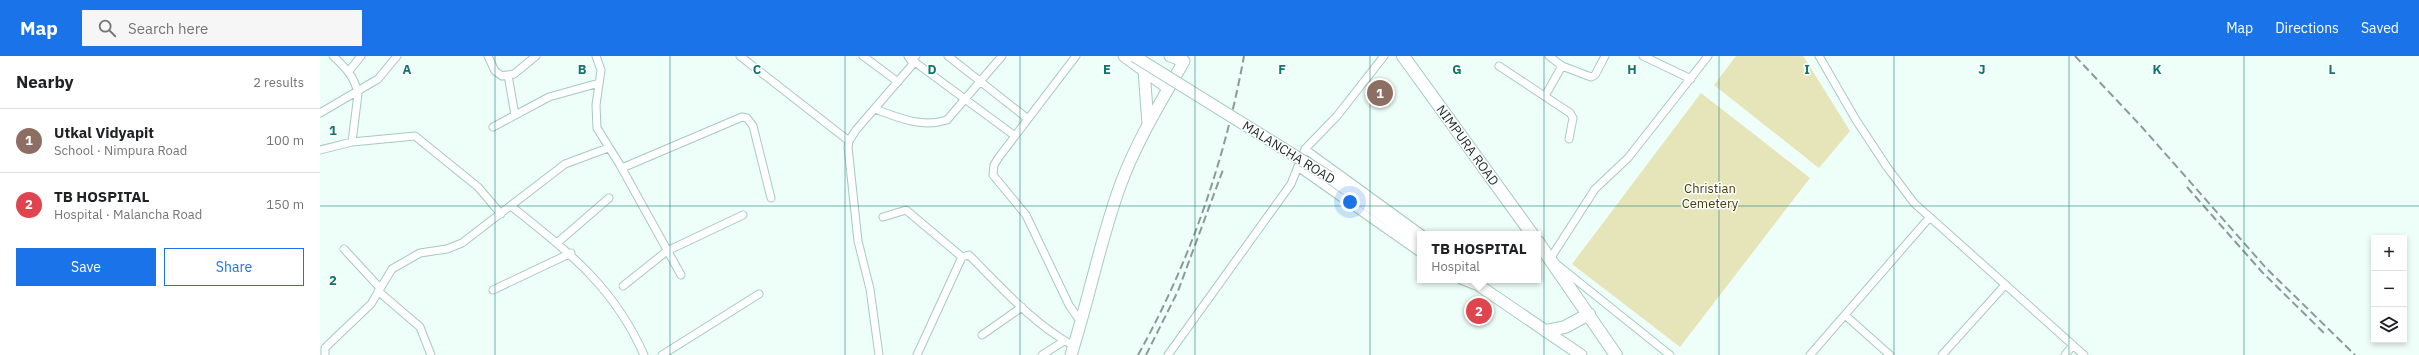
<!DOCTYPE html>
<html lang="en">
<head>
<meta charset="utf-8">
<style>
	body { margin:0; font-family:"IBM Plex Sans",sans-serif; background:#f6f6f6; color:#202124 }
	.controls { position:absolute; right:12px; bottom:12px; display:grid; overflow:hidden; border-radius:0px; box-shadow:0 2px 6px #0003 }
	.controls button { width:36px; height:36px; display:grid; place-items:center; padding:0; border:0; border-bottom:1px solid #e0e0e0; background:#fff; color:#202124; font:20px sans-serif }
	.you { position:absolute; left:1030px; top:146px; width:14px; height:14px; margin:-10px; border:3px solid #fff; border-radius:50%; background:#1a73e8; box-shadow:0 0 0 6px #1a73e833 }
	.badge { display:grid; place-items:center; width:26px; height:26px; border-radius:50%; background:#1a73e8; color:#fff; font-size:13px; font-weight:700 }
	.pin { position:absolute; translate:-50% -50%; border:2px solid #fff; box-shadow:0 1px 4px #0006 }
	.popup { position:absolute; left:1097px; top:175px; width:124px; height:52px; box-sizing:border-box; display:grid; place-content:center; border-radius:0px; background:#fff; filter:drop-shadow(0 1px 3px #0005); font-size:13px; white-space:nowrap; color:#757577 }
	.popup b { font-size:15px; color:#202124 }
	.popup::after { content:''; position:absolute; left:50%; top:100%; margin-left:-8px; border:8px solid transparent; border-top-color:#fff }
	.list { margin:0; padding:0; list-style:none }
	h2 { display:flex; justify-content:space-between; align-items:center; height:52px; margin:0; padding:0 16px; font-size:17px }
	h2 small { font-size:13px; font-weight:400; color:#757577 }
	.list li { display:grid; grid-template-columns:26px 1fr auto; gap:12px; align-items:center; box-sizing:border-box; height:64px; padding:0 16px; border-top:1px solid #e0e0e0 }
	.list b { display:block; font-size:15px; white-space:nowrap }
	.list p { margin:0; font-size:13px; white-space:nowrap; color:#757577 }
	.list em { font-size:13px; font-style:normal; color:#757577 }
	.actions { display:flex; gap:8px; padding:12px 16px }
	.actions a { flex:1; padding:9px 0; border:1px solid #1a73e8; border-radius:0px; text-align:center; font-size:14px; color:#1a73e8 }
	.actions .main { background:#1a73e8; color:#fff }
	.icon { flex:none; width:22px; height:22px; fill:none; stroke:currentColor; stroke-width:2; stroke-linecap:round; stroke-linejoin:round }
	.map { position:relative; flex:none; width:2099px; height:299px; overflow:hidden }
	header { display:flex; align-items:center; gap:24px; box-sizing:border-box; height:56px; padding:0 20px; background:#1a73e8; color:#fff }
	header strong { font-size:19px }
	nav { display:flex; gap:22px; margin-inline-start:auto; font-size:14px }
	.search { width:280px; height:36px; background:#f6f6f6; display:flex; align-items:center; gap:10px; box-sizing:border-box; padding:0 14px; border-radius:0px; color:#757577; font-size:15px }
	main { display:flex }
	aside { flex:1; background:#fff }
	.map>svg:first-child { display:block }
</style>
</head>
<body>
<header>
<strong>Map</strong>
<div class="search"><svg class="icon" aria-label="search" viewBox="0 0 24 24"><circle cx="10" cy="10" r="6"/><path d="M15 15l6 6"/></svg>Search here</div>
<nav><a>Map</a><a>Directions</a><a>Saved</a></nav>
</header>
<main>
<aside>
<h2>Nearby<small>2 results</small></h2>
<ul class="list">
<li><span class="badge" style="background:#8d6e63">1</span><div><b>Utkal Vidyapit</b><p>School · Nimpura Road</p></div><em>100 m</em></li>
<li><span class="badge" style="background:#e0444e">2</span><div><b>TB HOSPITAL</b><p>Hospital · Malancha Road</p></div><em>150 m</em></li>
</ul>
<div class="actions"><a class="main">Save</a><a>Share</a></div>
</aside>
<div class="map">
<svg width="2099" height="299" viewBox="0 0 2099 299">
	<rect width="100%" height="100%" fill="#eefef8"/>
	<path fill="#e6e5b9" d="M1416 0H1483L1485 3 1530 75 1499 112 1394 29Z
		M1381 37 1490 122 1360 291 1252 208Z"/>
	<g fill="none" stroke-linecap="round" stroke-linejoin="round">
		<g stroke="#a5cbbc" stroke-width="9">
			<path id="street" d="M13 0C25 11 35 21 38 38L32 86
				M168 0 175 15 182 20 194 18 216 0
				M276 0 281 14 276 49 277 72 300 109 361 219
				M420 0 529 85
				M543 0 578 26
				M596 0 592 4 695 80
				M628 0 708 63
				M756 0 679 101 674 109 673 119 706 159 749 249 760 265
				M1229 0 1242 10 1271 21 1275 19 1285 0
				M1323 0 1371 23
				M1499 0 1536 64 1567 111 1594 147 1764 299
				M1179 10 1250 57 1253 62 1249 83
				M29 15 41 0
				M188 19 195 59
				M1225 40 1242 10
				M555 53C579 62 602 72 627 64L682 0
				M0 57 58 23 77 0
				M173 71 229 41 279 27
				M985 93 1102 178
				M0 94 32 86 95 80 158 131 181 158
				M302 112 422 61 427 62 433 70 451 142
				M979 112 1100 197
				M191 150C248 196 293 229 324 299
				M563 161 586 154 642 201
				M237 187 289 142
				M24 193 60 232
				M1141 224 1153 229
				M303 230 347 195 423 159
				M173 234 251 197
				M58 235 100 271 111 299
				M1525 259 1570 299
				M662 279 702 251
				M5 299V292L9 288 51 248 72 213 100 197 127 193 142 187 245 108 288 92
				M342 299 439 238
				M559 299 550 233 538 185 528 91 529 85 536 74 593 8 588 0
				M597 299 642 201 649 199C681 231 713 268 754 290
				M722 299 744 285
				M848 299 971 128 985 93 1017 60 1064 0
				M1350 299 1230 203 1275 133 1308 102 1388 0
				M1490 299 1609 162
				M1622 299 1685 229
				M1745 299 1753 289"/>
		</g>
		<g stroke="#a5cbbc" stroke-width="13">
			<path id="secondary" d="M804 0 848 32
				M824 14 828 68
				M1009 121 1100 187
				M1151 224 1261 299
				M751 299C769 243 780 185 800 130 816 86 841 46 864 5L850 0"/>
		</g>
		<g stroke="#a5cbbc" stroke-width="14">
			<path id="primary" d="M1083 0 1212 178
				M1218 186 1296 299
				M1226 275 1245 271 1269 258"/>
		</g>
		<use href="#street" stroke="#fff" stroke-width="7"/>
		<use href="#secondary" stroke="#fff" stroke-width="11"/>
		<use href="#primary" stroke="#fff" stroke-width="12"/>
		<path stroke="#8c9b96" stroke-width="2" stroke-dasharray="8 4" stroke-linecap="butt" d="M1755 0 1820 69 1946 212 2035 299
			M1867 131 1942 216 2006 279
			M818 299C870 206 905 104 924 0
			M826 299 858 235 904 111"/>
		<g stroke="#a5cbbc" stroke-width="13" stroke-linecap="butt">
			<path id="secondary-bridge" d="M814 0 1009 121"/>
		</g>
		<use href="#secondary-bridge" stroke="#fff" stroke-width="11"/>
	</g>
	<path fill="none" stroke="#0f766e" stroke-width="1" stroke-opacity="0.55" d="M175 0V299M350 0V299M525 0V299M700 0V299M875 0V299M1050 0V299M1224 0V299M1399 0V299M1574 0V299M1749 0V299M1924 0V299M0 150H2099"/>
	<g text-anchor="middle" stroke-width="3" stroke-linejoin="round" paint-order="stroke">
		<g font-size="13" fill="#1a2924" stroke="#fff">
			<text transform="translate(1148 89) rotate(54)" y="5">NIMPURA ROAD</text>
			<text transform="translate(969 96) rotate(32)" y="5">MALANCHA ROAD</text>
		</g>
		<g font-size="13" fill="#423f05" stroke="#fff">
			<text x="1390" y="137">Christian<tspan x="1390" dy="15">Cemetery</tspan></text>
		</g>
	</g>
	<g font-size="13" text-anchor="middle" font-weight="bold" fill="#0f766e" stroke="#fff" stroke-width="3" stroke-linejoin="round" paint-order="stroke">
		<text x="87" y="18">A</text>
		<text x="262" y="18">B</text>
		<text x="437" y="18">C</text>
		<text x="612" y="18">D</text>
		<text x="787" y="18">E</text>
		<text x="962" y="18">F</text>
		<text x="1137" y="18">G</text>
		<text x="1312" y="18">H</text>
		<text x="1487" y="18">I</text>
		<text x="1662" y="18">J</text>
		<text x="1837" y="18">K</text>
		<text x="2012" y="18">L</text>
		<text x="13" y="79">1</text>
		<text x="13" y="229">2</text>
	</g>
</svg>
<div class="controls">
<button>+</button>
<button>−</button>
<button><svg class="icon" aria-label="layers" viewBox="0 0 24 24"><path d="M12 4l9 5-9 5-9-5zM3 14l9 5 9-5"/></svg></button>
</div>
<div class="you"></div>
<div class="pin badge" style="left:1060px;top:37px;background:#8d6e63">1</div>
<div class="pin badge" style="left:1159px;top:255px;background:#e0444e">2</div>
<div class="popup"><b>TB HOSPITAL</b>Hospital</div>
</div>
</main>
</body>
</html>
